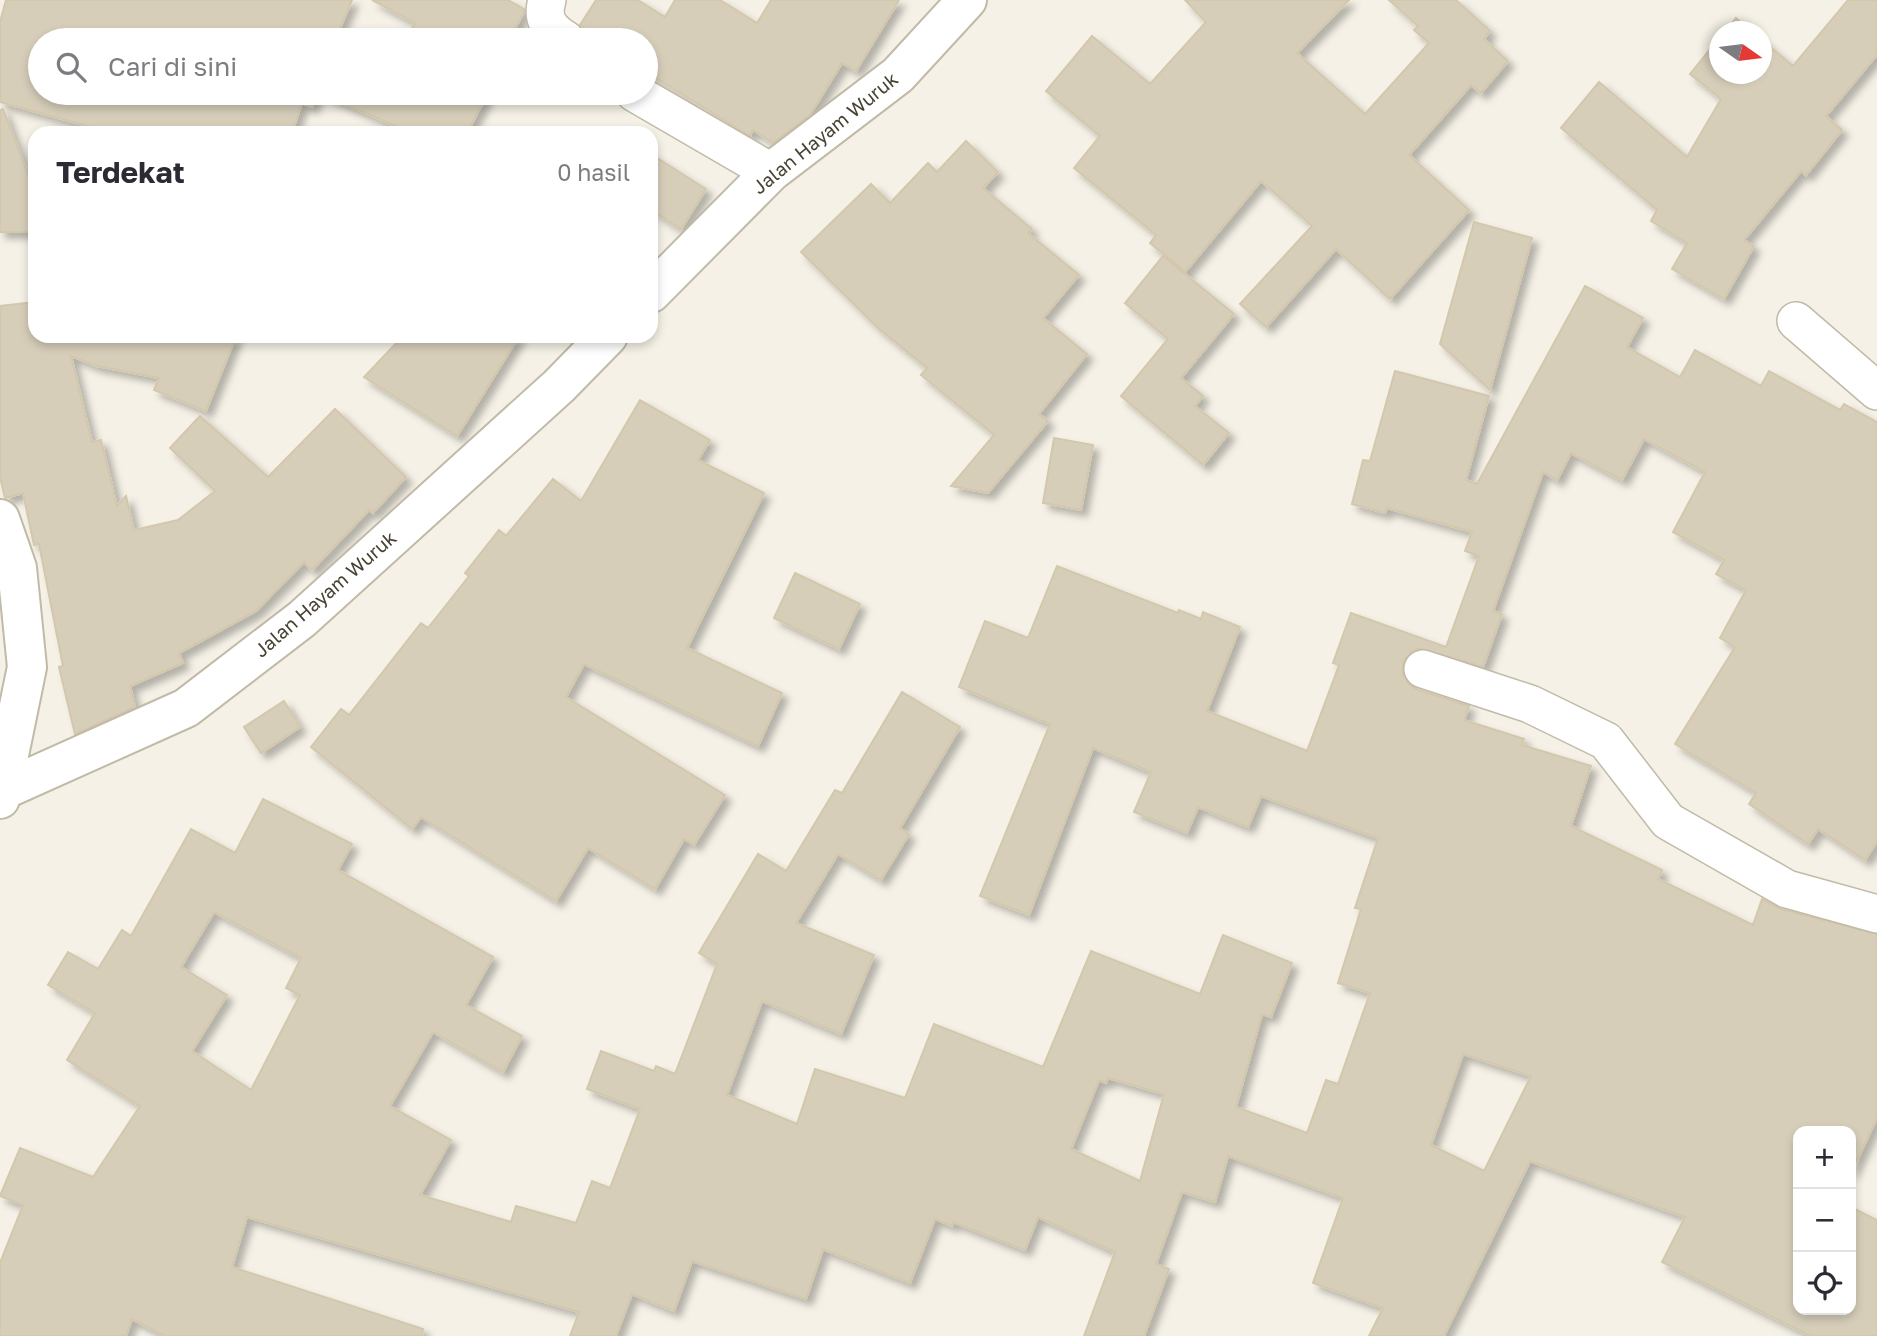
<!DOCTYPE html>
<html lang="id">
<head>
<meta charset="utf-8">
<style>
	body { margin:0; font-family:"Golos Text",sans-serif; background:#f7f7f7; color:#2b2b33 }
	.controls { position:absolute; right:21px; bottom:21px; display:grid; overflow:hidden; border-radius:14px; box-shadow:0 4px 10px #0003 }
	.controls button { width:63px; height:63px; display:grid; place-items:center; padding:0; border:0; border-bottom:2px solid #e1e1e2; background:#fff; color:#2b2b33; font:35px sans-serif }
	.compass { position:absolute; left:1709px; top:21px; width:63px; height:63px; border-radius:50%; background:#fff; box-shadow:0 4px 10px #0003; rotate:104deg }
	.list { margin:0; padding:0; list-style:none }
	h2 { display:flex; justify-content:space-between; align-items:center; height:91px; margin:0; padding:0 28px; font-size:30px }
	h2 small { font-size:23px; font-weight:400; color:#7c7c81 }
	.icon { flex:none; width:38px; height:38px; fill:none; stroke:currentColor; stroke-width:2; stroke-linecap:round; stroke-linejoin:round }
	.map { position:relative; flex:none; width:1877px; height:1336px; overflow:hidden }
	.search { position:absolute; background:#fff; box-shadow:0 4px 10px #0003; left:28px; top:28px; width:630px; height:77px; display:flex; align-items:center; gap:18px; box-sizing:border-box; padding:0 24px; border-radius:38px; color:#7c7c81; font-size:26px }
	.panel { position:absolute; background:#fff; box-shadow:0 4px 10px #0003; left:28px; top:126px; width:630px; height:217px; border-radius:21px }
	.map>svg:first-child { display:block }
</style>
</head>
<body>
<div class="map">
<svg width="1877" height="1336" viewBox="0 0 1877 1336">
	<defs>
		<filter id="shadow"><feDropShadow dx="6" dy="6" stdDeviation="3.5" flood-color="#0004"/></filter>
	</defs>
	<rect width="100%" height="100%" fill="#f5f1e6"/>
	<path fill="#d7ceba" stroke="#d3c7ac" stroke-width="2" fill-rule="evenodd" filter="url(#shadow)" d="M6 0H352L335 40H40V93H318L312 107 302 103 292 133H113L0 102V22Z
		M372 0H508L524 9V12L509 40H406L415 23Z
		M596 0H638L665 17 675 0H720L757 23 771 0H899L856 71 842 63 809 116 773 143 753 130 750 136 646 72V40H604L580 25Z
		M1185 0H1349L1297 53 1365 114 1429 43 1414 30 1418 26 1389 0H1456L1490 31 1484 39 1508 61 1481 93 1471 85 1409 155 1469 210 1390 299 1336 249 1266 327 1240 304 1312 226 1261 181 1185 272 1150 243 1156 235 1074 168 1100 136 1046 91 1092 36 1150 84 1206 22Z
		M1848 0H1877V55L1826 116 1842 130 1806 175 1801 171 1744 240 1754 246 1724 299 1672 269 1687 243 1651 221 1657 210 1561 128 1599 82 1687 157 1721 99 1690 74 1719 38V74H1761V39L1793 66Z
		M1736 18 1752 32H1725Z
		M319 93H488L467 133H412Z
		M3 109 35 193V232H0V110Z
		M966 141 998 172 983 188 1032 229 1028 233 1079 275 1043 318 1087 354 1039 414 1048 421 988 493 951 486 994 435 921 375 927 368 878 328 801 252 871 184 890 203 928 163 937 172Z
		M651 154 706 189 681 229 651 210Z
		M1474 222 1532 238 1490 390 1440 344Z
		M1163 256 1234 314 1181 378 1203 396 1195 406 1229 433 1203 465 1121 396 1168 339 1125 303Z
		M1585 286 1643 318 1627 347 1680 377 1695 350 1761 386 1769 371 1840 410 1844 404 1877 422V842L1865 860 1818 829 1808 844 1749 804 1756 793 1675 744 1735 647 1720 638 1746 590 1716 574 1724 560 1673 532 1705 472 1644 439 1622 480 1571 453 1557 480 1543 472 1493 611 1502 614 1483 667 1419 648 1410 653 1403 662V674L1408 683 1416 689 1469 706 1464 720 1524 739 1522 745 1591 766 1571 826 1662 870 1658 879 1753 925 1762 899 1781 909 1877 934V1118L1851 1173V1131H1798V1310H1851V1207L1877 1220V1336H1811L1662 1262 1685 1217 1530 1161 1444 1336H1369L1383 1308 1313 1283 1343 1198 1228 1156 1215 1202 1182 1192 1156 1264 1169 1269 1144 1336H1084L1115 1252 1038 1217 1025 1250 953 1222 952 1226 935 1219 910 1283 823 1249 806 1299 692 1261 674 1311 632 1294 616 1336H570L579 1312 247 1217 232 1267 423 1329 422 1336H165L132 1319 126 1336H0V1263L23 1205 0 1196 20 1148 93 1177 140 1106 67 1060 95 1013 48 985 68 952 98 969 122 930 131 936 191 829 235 853 263 799 352 844 338 870 493 957 466 1005 522 1036 503 1072 433 1032 390 1106 451 1140 420 1195 511 1222 516 1206 576 1223 592 1181 610 1188 640 1109 587 1089 601 1051 654 1071 656 1066 675 1074 717 964 699 953 758 854 786 871 835 790 842 793 902 692 960 727 900 828 909 834 881 880 838 854 796 923 874 955 841 1034 762 1001 727 1095 797 1124 815 1069 905 1098 934 1024 1043 1067 1091 951 1200 994 1223 935 1292 963 1271 1017 1262 1014 1236 1107 1307 1133 1326 1080 1338 1084 1370 993 1338 983 1361 909 1355 908 1378 838 1261 796 1248 827 1198 807 1187 833 1134 812 1151 772 1093 748 1029 915 980 896 1050 724 959 687 985 621 1028 638 1057 566 1178 613 1179 610 1201 619 1203 612 1240 627 1207 711 1307 751 1339 665 1333 663 1351 613 1446 647 1479 556 1465 551 1472 532 1387 508 1385 513 1352 504 1363 460 1370 461 1395 371 1489 396 1466 480 1477 484ZM214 912 301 958 286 988 300 995 251 1090 192 1051 227 995 181 967ZM1463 1054 1531 1076 1484 1171 1431 1145ZM1108 1078 1164 1094 1140 1181 1071 1149 1099 1080 1106 1083Z
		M35 302V336H236L206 411 154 390 159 378 97 366 71 356 92 442 101 440 117 506 126 496 134 530 178 520 215 491 170 448 200 416 268 477 335 409 406 477 373 513 369 510 312 570 304 562 256 611 179 653 183 663 130 686 135 707 75 734 59 667 63 666 39 544 34 545 23 493 5 498 0 477V306Z
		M403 336H519L457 436 364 377Z
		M640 400 710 440 698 460 764 493 687 648 782 693 758 746 584 664 566 697 725 795 694 845 684 839 655 889 588 848 556 901 421 817 412 829 311 747 341 709 349 715 421 623 428 628 469 576 465 573 499 530 506 536 553 479 581 501Z
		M1054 438 1093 445 1081 510 1043 503Z
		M795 573 860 604 839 649 774 618Z
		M284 701 300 727 261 753 244 727Z"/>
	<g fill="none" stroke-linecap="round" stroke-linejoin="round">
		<g stroke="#c1baa7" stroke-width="40">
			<path id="minor" d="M547 0C541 20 550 30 566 40
				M635 93 771 172
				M1796 321 1877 391
				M1423 669 1530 704 1606 741 1668 821 1787 889 1877 914"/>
		</g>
		<g stroke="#c1baa7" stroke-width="42">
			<path id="tertiary" d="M651 293 771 172 898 75 967 0
				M0 519 17 568 27 667 0 799
				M1 791 186 708 302 619 559 386 608 336"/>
		</g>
		<use href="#minor" stroke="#fff" stroke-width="37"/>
		<use href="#tertiary" stroke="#fff" stroke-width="38"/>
	</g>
	<g text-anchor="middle" stroke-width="5" stroke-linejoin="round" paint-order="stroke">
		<g font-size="19" fill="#484234" stroke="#fff">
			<text transform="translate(825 133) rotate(-39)" y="7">Jalan Hayam Wuruk</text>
			<text transform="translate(325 594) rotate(-41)" y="7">Jalan Hayam Wuruk</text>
		</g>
	</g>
</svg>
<div class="controls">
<button>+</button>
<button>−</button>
<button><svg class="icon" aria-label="locate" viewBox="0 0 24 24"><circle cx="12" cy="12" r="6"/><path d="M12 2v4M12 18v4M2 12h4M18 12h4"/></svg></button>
</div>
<svg class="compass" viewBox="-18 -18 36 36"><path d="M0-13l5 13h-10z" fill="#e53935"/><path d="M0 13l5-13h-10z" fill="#7c7c81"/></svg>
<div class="search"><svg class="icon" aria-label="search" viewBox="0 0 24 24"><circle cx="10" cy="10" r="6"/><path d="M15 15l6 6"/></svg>Cari di sini</div>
<section class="panel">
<h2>Terdekat<small>0 hasil</small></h2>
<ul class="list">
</ul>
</section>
</div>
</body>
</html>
